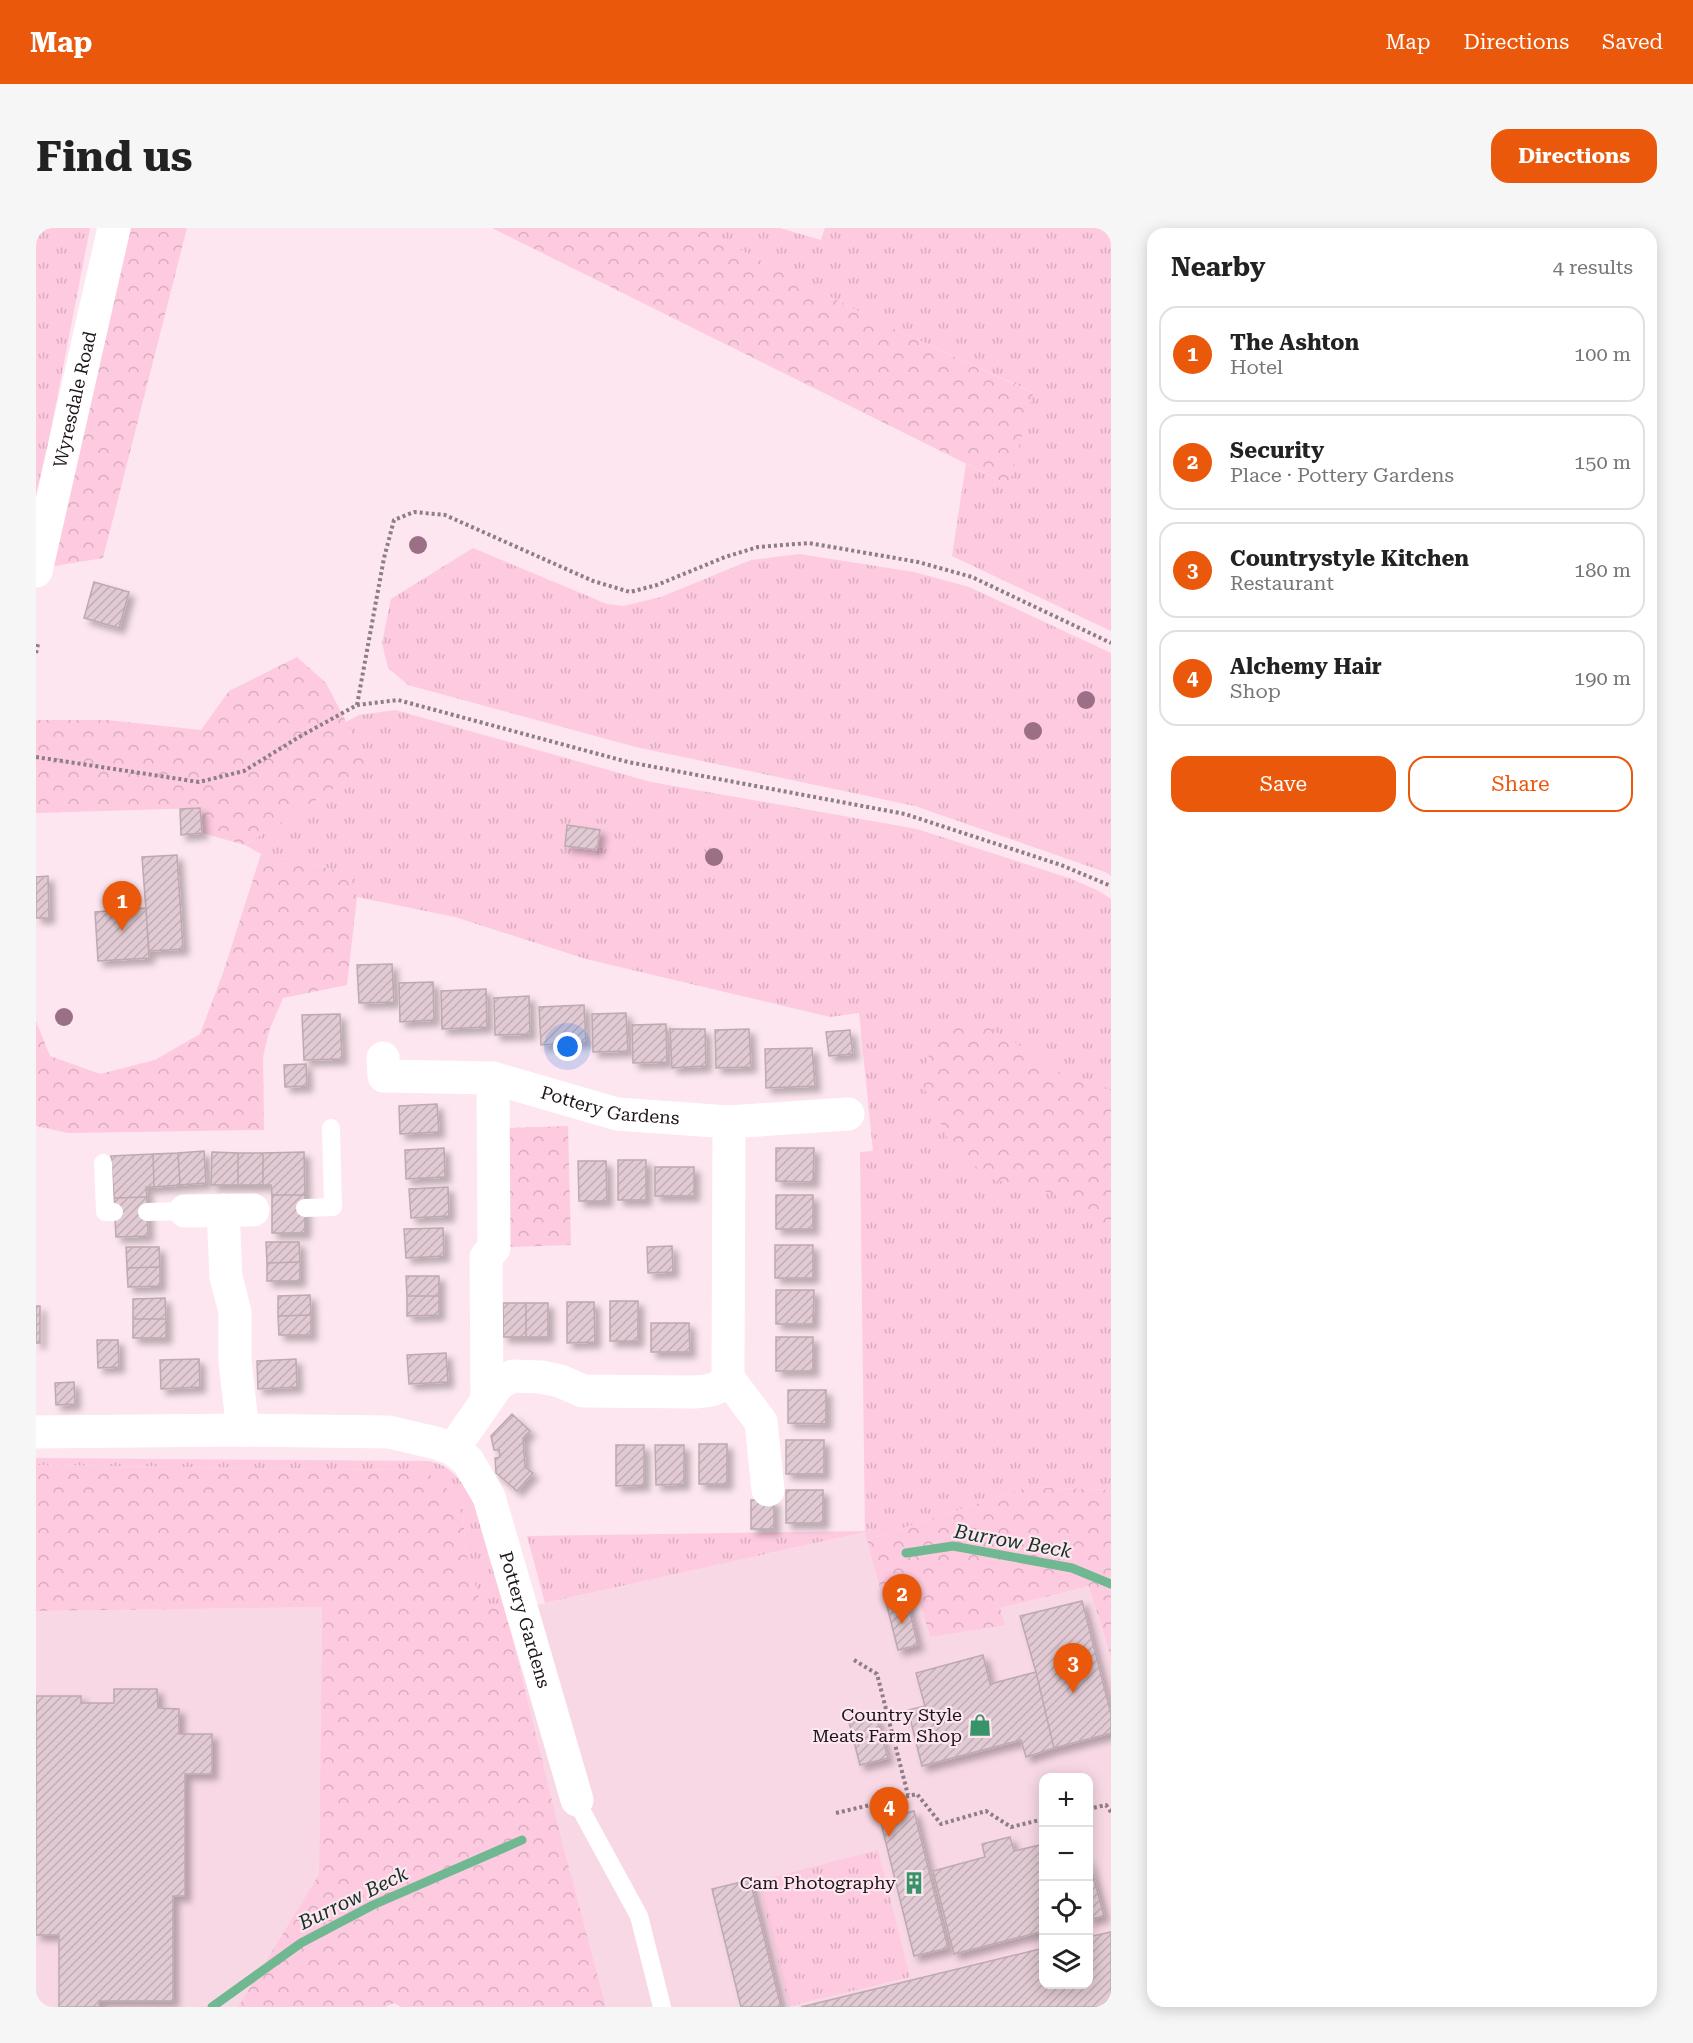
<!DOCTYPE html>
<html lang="en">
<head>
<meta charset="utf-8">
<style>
	body { margin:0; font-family:"Roboto Serif",serif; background:#f6f6f6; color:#222 }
	.controls { position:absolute; right:18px; bottom:18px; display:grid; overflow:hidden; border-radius:12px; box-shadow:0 3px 15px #0003 }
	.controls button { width:54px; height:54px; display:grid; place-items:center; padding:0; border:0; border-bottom:2px solid #e0e0e0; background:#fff; color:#222; font:30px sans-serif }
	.you { position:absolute; left:532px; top:819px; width:21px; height:21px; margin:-15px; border:4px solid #fff; border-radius:50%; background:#1a73e8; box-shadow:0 0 0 9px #1a73e833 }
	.badge { display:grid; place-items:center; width:39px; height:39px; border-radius:50%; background:#ea580c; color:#fff; font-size:20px; font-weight:700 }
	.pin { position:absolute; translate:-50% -50px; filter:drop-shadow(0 2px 3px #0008) }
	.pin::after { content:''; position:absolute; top:32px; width:21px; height:18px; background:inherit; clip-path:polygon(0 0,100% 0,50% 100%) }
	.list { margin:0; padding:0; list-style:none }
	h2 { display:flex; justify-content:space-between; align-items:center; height:78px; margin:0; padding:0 24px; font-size:26px }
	h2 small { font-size:20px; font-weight:400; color:#767676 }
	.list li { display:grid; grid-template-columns:39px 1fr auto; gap:18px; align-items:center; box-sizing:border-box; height:96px; margin:0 12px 12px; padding:0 12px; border:2px solid #e0e0e0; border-radius:18px }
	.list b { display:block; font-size:22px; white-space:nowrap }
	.list p { margin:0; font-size:20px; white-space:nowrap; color:#767676 }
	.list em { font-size:20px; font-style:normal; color:#767676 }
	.actions { display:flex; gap:12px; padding:18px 24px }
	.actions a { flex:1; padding:14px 0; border:2px solid #ea580c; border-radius:18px; text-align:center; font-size:21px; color:#ea580c }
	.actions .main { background:#ea580c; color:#fff }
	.icon { flex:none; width:33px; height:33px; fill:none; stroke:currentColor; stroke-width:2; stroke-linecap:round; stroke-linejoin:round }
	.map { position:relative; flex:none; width:1075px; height:1779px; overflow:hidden; border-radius:18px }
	header { display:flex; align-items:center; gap:36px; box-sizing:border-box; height:84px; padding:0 30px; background:#ea580c; color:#fff }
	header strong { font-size:28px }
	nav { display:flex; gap:33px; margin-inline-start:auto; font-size:21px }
	.intro { display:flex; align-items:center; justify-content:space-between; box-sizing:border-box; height:144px; padding:0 36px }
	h1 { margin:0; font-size:42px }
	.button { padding:15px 27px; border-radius:18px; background:#ea580c; color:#fff; font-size:21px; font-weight:700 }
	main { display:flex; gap:36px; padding:0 36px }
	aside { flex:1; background:#fff; border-radius:18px; box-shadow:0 3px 15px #0003 }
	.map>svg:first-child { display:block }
</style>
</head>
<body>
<header>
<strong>Map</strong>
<nav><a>Map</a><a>Directions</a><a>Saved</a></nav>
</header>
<div class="intro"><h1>Find us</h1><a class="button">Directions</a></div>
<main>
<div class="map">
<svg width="1075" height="1779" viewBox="0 0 1075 1779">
	<defs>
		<pattern id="grass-tufts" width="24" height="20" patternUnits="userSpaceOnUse" patternTransform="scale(1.5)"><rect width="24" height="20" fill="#fdcadf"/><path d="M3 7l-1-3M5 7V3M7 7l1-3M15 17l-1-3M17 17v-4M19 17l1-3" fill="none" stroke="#d8adbf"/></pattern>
		<pattern id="forest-crowns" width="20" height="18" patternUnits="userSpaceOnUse" patternTransform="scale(1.5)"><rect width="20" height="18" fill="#fdcadf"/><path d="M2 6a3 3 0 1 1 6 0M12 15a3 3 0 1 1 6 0" fill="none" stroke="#d8adbf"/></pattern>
		<pattern id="building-hatch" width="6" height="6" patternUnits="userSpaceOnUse" patternTransform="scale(1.5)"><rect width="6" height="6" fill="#e1cad3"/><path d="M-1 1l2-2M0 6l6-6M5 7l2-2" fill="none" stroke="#c1adb4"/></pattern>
		<filter id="shadow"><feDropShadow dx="5.5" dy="5.5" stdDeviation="3" flood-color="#0004"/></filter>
	</defs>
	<rect width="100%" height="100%" fill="#fde6ef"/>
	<path fill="#f7d8e4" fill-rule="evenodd" d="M829 1304 845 1362 878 1353 968 1397 963 1380 1053 1358 1075 1430V1779H570L526 1613 470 1384ZM1008 1550H1052V1756H1008Z
		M286 1379 283 1646 202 1779H0V1383Z"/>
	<path fill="url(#grass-tufts)" d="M0 0H54L0 279Z
		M662 0H744L785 12 789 0H1075V403L916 328 930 236 973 257 996 164 843 94Z
		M437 320 571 376 587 378 625 369 715 332 763 326 878 344 933 359 1075 425V648L1069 644 879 578 600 519 372 457 352 440 346 415 355 371Z
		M359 482 615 554 881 601 1033 650 1061 662 1075 671V1262L992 1259 831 1312 829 1304 509 1375 491 1308 829 1303 824 924 837 923 823 785 794 789 550 731 419 689 321 669 313 645 225 626 209 617 333 538 310 494 323 487Z
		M0 1230 391 1233C397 1234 403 1235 409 1239 447 1264 458 1341 470 1384L444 1374 430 1325 427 1288 371 1242 0 1237Z
		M842 1622 874 1749 753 1778 722 1653Z"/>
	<path fill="url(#forest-crowns)" d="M95 0H151L67 330 13 339Z
		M456 0H662L843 94 997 165 973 257Z
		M261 429 290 455 333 538 209 617 166 605 164 580 0 585V492H71L165 502 193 463Z
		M225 626 313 645 321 669 311 757 247 770 233 803 227 829 228 902 32 905 0 898V793L14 828 64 846 119 832 164 806 187 745Z
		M923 794 951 799 981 816 1016 841 1054 857 1075 862V1001L1030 970 995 959 958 952 917 922 885 853 894 824Z
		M532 898 535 1017 470 1019 468 900Z
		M0 1237 371 1242 393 1246 410 1259 427 1288 430 1325 444 1373 470 1384 526 1613 570 1779H365L358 1775 349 1779H202L283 1646 286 1379 0 1383Z
		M992 1259 1075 1262V1430L1053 1358 964 1380 969 1397 894 1409 878 1353 845 1363 831 1312Z"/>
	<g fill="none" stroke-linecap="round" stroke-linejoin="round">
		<path stroke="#70b892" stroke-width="9" d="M870 1325 917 1318 1036 1340 1075 1356
			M176 1779 265 1715 337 1677 486 1612"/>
	</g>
	<path fill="url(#building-hatch)" stroke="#bea9b1" stroke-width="1.5" filter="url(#shadow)" d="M58 354 93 364 83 400 48 390Z
		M164 580 166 605 145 607 144 581Z
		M531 597 564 602 561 622 529 618Z
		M141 627 147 721 113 723 106 629Z
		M12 648 13 690H0V649Z
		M110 680 113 730 62 733 59 684Z
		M356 736 358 774 323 775 321 737Z
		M397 754 398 792 364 794 363 755Z
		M450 761 451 799 406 801 405 763Z
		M493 768 494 806 459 807 458 770Z
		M548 777 550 814 505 817 503 779Z
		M590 785 592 823 557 824 556 786Z
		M304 786 306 831 268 832 266 787Z
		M630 796 631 834 597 835 596 797Z
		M634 801H669L670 838 636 840Z
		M713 801 715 839 680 840 679 802Z
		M814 802 817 826 793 828 790 804Z
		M776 820 779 858 730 860 729 821Z
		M270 836 271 858 249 859 248 837Z
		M401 876 403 904 364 906 363 878Z
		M408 920 409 949 370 951 369 922Z
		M740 920H778L777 954 740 953Z
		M168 923 170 955 144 957 142 925Z
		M176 924 202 925V957H175Z
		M268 924 269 967H236L235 957H227V925Z
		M142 925 144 957 118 959 117 926Z
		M202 925H227V957H202Z
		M117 926 118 959H110L111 969 78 970 75 928Z
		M582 932H610V972H582Z
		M542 933H570L571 973H543Z
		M619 939H658V968H619Z
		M412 959 413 988 375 990 373 961Z
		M236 967H269V1005H236Z
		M740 967H777V1001H740Z
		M111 969 112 1008 80 1009 78 970Z
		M407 1000 408 1028 370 1030 368 1001Z
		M230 1014H263L264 1034 231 1035Z
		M739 1017H777V1050H739Z
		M636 1018 637 1044 612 1045 611 1019Z
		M90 1019H123L124 1039 91 1040Z
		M264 1034V1053H231V1035Z
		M124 1039V1058L92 1059 91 1040Z
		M370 1048H403V1068H371Z
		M740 1062H778L777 1096H740Z
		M274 1067 275 1087 242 1088V1068Z
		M371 1068H403V1087L371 1088Z
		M129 1070 130 1091H97V1071Z
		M574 1073H602V1113H574Z
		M531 1074H558L559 1114 531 1115Z
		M467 1075H490V1109H467Z
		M490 1075H512V1109H490Z
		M0 1078H4V1115H0Z
		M275 1087V1107H243L242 1088Z
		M97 1091H130V1110H97Z
		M615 1095H653L654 1124H615Z
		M740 1109H777V1143H740Z
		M61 1112H82L83 1139 62 1140Z
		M410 1125 412 1154 373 1156 371 1127Z
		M163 1131 164 1159 125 1161 124 1132Z
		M260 1131 261 1159 222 1161 221 1133Z
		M38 1154 39 1176 20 1177 19 1155Z
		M752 1162H790V1196L752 1195Z
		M476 1186 494 1203 487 1210 489 1239 497 1245 481 1263 460 1245 459 1230 464 1229 463 1222H458L455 1208Z
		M750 1212H788V1246H750Z
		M663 1216H691V1256H663Z
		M580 1217H608V1257L580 1258Z
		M619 1217H648V1256L620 1257Z
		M750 1262H787V1295H750Z
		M715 1272H738V1301H715Z
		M870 1369 882 1417 862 1422 850 1374Z
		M1046 1373 1075 1486V1505L1018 1520 1000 1444 984 1388Z
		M947 1427 954 1456 1000 1444 1018 1520 990 1529 985 1512 886 1538 872 1482 889 1478 880 1445Z
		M78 1461H121L122 1480 143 1481V1506H176V1546H149V1668H137V1773H63V1779H23V1707H0V1468H45V1475H78Z
		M840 1488 852 1530 824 1537 813 1494Z
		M878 1583 912 1720 878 1728 844 1591Z
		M974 1609 978 1623 1008 1616V1703L918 1726 897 1643 949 1629 946 1616Z
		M1052 1629 1068 1688 1052 1692Z
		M714 1652 745 1779H705L676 1661Z
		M1075 1704V1779H765L1008 1720V1756H1052V1709Z"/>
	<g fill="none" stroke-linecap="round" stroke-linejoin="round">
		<path stroke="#8d7e84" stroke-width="4" stroke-dasharray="3 3" stroke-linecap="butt" d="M0 425 2 416
			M321 477 348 330 358 292 378 284 409 287 557 353 594 364 621 357 689 329 722 319 773 315 882 334 936 349 1075 415
			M0 529 163 554 208 543 263 509 321 477 362 472 592 534 869 586 1025 637 1075 658
			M818 1432 841 1446 872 1567
			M1052 1581 1070 1577 1075 1584
			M800 1585 881 1566 905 1596 950 1583 975 1599 1008 1591"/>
		<path stroke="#fff" stroke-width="18" d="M67 935 69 984H78
			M269 980 297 979 295 900
			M111 984 149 983
			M541 1572 544 1580 603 1688 626 1779"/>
		<g stroke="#fff" stroke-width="33">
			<path id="s1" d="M347 830 348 848 457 850 581 886 693 894 812 886"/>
			<path d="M187 982 190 1049 199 1084V1134L207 1202"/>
			<path d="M149 983 217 982"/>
			<path d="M692 1150 725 1194 732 1262"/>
			<path d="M451 1172 450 1029 458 1020 457 850"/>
			<path id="s2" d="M0 1204 207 1202 353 1204 400 1215 417 1221 432 1233 453 1269 541 1572"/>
			<path d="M417 1221 463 1155 477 1148 505 1149 524 1153 547 1163 659 1164C673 1163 684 1162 692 1150L693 894"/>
		</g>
		<path stroke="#fff" stroke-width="33" id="s3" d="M0 343 78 0"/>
	</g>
	<g fill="#9b6f85">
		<circle cx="382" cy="317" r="9"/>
		<circle cx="1050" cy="472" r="9"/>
		<circle cx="997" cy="503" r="9"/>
		<circle cx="678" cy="629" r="9"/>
		<circle cx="28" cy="789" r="9"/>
	</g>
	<defs>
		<g id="shop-bare" transform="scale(1.8)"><path d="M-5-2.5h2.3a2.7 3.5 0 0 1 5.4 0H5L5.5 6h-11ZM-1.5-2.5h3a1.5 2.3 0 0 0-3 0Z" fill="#389369" stroke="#fde6ef" stroke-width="2.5" paint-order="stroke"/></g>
		<g id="building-bare" transform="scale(1.8)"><path d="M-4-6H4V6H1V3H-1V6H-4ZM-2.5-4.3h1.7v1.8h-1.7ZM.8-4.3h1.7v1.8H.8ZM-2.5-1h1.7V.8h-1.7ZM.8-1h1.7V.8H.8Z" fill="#389369" stroke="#fde6ef" stroke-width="2.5" paint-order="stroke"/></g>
	</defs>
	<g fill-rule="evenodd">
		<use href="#shop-bare" x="944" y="1497"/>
		<use href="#building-bare" x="878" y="1655"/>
	</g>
	<g text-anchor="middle" stroke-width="4.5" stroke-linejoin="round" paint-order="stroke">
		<g font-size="18" fill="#1d1518" stroke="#fde6ef">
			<text dy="6" stroke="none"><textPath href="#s3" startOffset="176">Wyresdale Road</textPath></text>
			<text dy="6" stroke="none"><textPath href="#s1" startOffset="248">Pottery Gardens</textPath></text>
			<text dy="6" stroke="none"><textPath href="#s2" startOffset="608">Pottery Gardens</textPath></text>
		</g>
		<g font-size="18" fill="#1d1518" stroke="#fde6ef" text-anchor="end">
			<text x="926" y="1493">Country Style<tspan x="926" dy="21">Meats Farm Shop</tspan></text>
			<text x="860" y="1661">Cam Photography</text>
		</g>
		<g font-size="20" font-style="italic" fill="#113222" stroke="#fde6ef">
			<text transform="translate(977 1313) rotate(10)" y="7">Burrow Beck</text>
			<text transform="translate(317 1670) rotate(-26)" y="7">Burrow Beck</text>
		</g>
	</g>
</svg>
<div class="controls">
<button>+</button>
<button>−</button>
<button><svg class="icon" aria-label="locate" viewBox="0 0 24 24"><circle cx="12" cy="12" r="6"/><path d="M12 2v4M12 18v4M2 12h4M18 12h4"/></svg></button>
<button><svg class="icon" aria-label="layers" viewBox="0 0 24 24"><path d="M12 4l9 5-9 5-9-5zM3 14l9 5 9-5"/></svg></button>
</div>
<div class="you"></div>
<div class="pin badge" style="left:86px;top:703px">1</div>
<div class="pin badge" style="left:866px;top:1396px">2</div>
<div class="pin badge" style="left:1037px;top:1465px">3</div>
<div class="pin badge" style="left:853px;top:1609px">4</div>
</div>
<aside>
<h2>Nearby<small>4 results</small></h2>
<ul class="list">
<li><span class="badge">1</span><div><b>The Ashton</b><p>Hotel</p></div><em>100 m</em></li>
<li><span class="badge">2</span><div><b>Security</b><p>Place · Pottery Gardens</p></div><em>150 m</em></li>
<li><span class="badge">3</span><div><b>Countrystyle Kitchen</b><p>Restaurant</p></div><em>180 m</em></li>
<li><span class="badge">4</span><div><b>Alchemy Hair</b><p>Shop</p></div><em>190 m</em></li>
</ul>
<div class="actions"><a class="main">Save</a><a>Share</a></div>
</aside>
</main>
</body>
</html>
